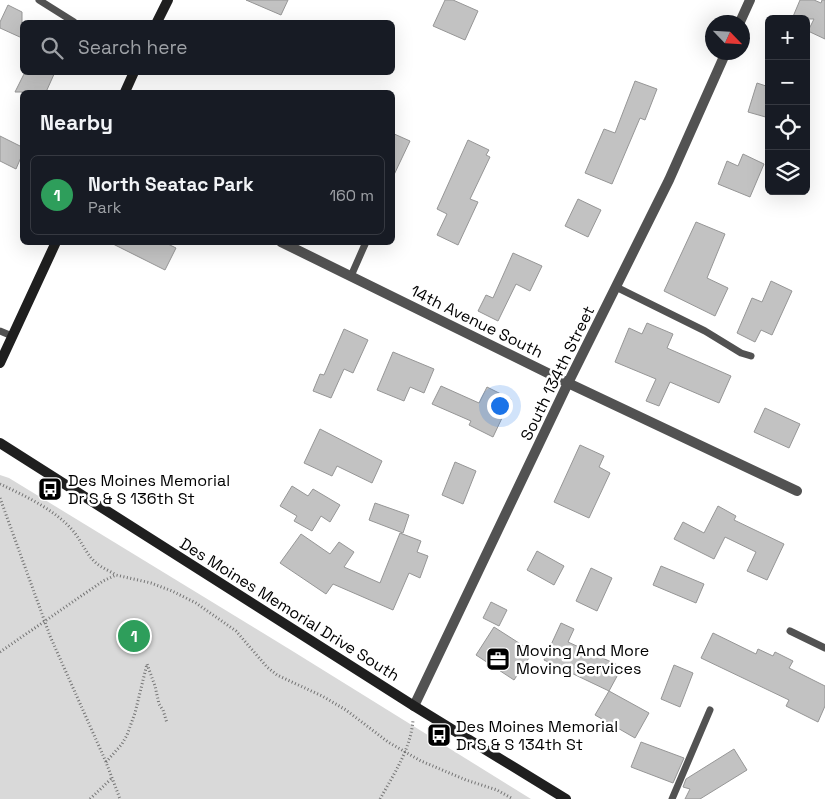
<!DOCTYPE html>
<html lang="en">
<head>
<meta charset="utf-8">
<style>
	body { margin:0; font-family:"Space Grotesk",sans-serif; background:#20242c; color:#f1f3f6 }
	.controls { position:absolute; right:15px; top:15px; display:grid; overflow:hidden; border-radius:8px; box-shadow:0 5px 20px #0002 }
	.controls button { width:45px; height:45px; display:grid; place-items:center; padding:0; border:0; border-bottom:1px solid #363941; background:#171b24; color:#f1f3f6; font:25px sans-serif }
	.compass { position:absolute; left:705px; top:15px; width:45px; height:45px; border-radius:50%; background:#171b24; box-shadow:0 5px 20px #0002; rotate:115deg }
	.you { position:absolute; left:499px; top:405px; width:18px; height:18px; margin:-12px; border:4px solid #fff; border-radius:50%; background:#1a73e8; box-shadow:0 0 0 8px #1a73e833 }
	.badge { display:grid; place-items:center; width:32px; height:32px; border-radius:50%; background:#2563eb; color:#fff; font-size:16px; font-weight:700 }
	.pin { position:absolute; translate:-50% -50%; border:2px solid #fff; box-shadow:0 1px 5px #0006 }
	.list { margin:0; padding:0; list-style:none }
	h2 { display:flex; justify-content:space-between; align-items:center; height:65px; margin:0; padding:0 20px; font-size:21px }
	h2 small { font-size:16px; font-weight:400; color:#9ea1a6 }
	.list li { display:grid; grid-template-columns:32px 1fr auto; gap:15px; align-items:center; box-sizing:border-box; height:80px; margin:0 10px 10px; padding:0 10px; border:1px solid #363941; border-radius:8px }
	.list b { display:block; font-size:19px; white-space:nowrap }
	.list p { margin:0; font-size:16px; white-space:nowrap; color:#9ea1a6 }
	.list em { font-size:16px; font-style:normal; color:#9ea1a6 }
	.icon { flex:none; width:28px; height:28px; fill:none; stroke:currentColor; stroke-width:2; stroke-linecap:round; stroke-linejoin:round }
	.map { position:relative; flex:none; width:825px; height:799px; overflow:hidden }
	.search { position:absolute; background:#171b24; box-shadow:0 5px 20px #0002; left:20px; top:20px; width:375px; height:55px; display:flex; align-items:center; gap:12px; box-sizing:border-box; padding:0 18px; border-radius:8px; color:#9ea1a6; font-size:19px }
	.panel { position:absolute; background:#171b24; box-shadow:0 5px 20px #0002; left:20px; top:90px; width:375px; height:155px; border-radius:8px }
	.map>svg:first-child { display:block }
</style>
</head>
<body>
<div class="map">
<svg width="825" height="799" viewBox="0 0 825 799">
	<rect width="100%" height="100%" fill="#fff"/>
	<path fill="#d9d9d9" d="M0 475 9 478 294 652 531 799H0Z"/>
	<path fill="#c2c2c2" stroke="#969696" d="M246 0H288L281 15Z
		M445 0H453L478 11 465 40 433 26Z
		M800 0H814L821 3 822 0H825V39L808 31 814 19H792Z
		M8 5 22 12V38L0 28V22Z
		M25 72H55L46 92H15Z
		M635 81 657 89 645 120 640 118 612 184 585 173 604 129 615 133Z
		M757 83 769 87V118L748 112Z
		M392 133 410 141 392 179Z
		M0 136 22 147V155L16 169 0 161Z
		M468 140 489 150 486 155 490 157 470 199 478 202 458 245 437 235 447 214 437 209Z
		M743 154 764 164 750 197 718 184 727 161 738 166Z
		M578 199 601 210 588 237 565 226Z
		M696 222 725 234 707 278 728 288 715 316 664 291Z
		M109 242H164L176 248 165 270Z
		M513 253 542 266 530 291 516 284 498 321 478 311 486 295 493 298Z
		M771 281 792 291 772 335 761 330 755 342 737 333 752 298 762 302Z
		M647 323 673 334 667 348 731 376 719 403 670 382 659 406 646 401 656 379 615 362 629 328 642 334Z
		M344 329 368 340 353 373 344 369 331 398 313 391 320 374 324 375Z
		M393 352 434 369 424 393 410 387 404 401 377 390Z
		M441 386 479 403 487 387 511 399 493 437 469 425 471 421 432 404Z
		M765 408 800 424 789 448 754 432Z
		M320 429 382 461 372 483 337 466 332 476 304 463Z
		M580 445 604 456 599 467 610 473 589 518 554 502Z
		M455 462 476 471 463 504 442 495Z
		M292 486 308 496 313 489 340 505 330 522 321 516 312 531 294 521 297 516 280 506Z
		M375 503 409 515 403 533 369 520Z
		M718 506 736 516 734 520 784 544 767 580 747 571 756 552 725 537 714 559 674 539 683 522 704 533Z
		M400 533 421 541 417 552 428 556 420 578 409 573 393 610 333 584 326 594 280 563 301 534 330 554 339 542 354 552 344 567 380 583Z
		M537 551 564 566 554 585 527 570Z
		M661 566 704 584 696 603 653 585Z
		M591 568 612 578 597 611 576 601Z
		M491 602 507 610 499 626 483 618Z
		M561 623 574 629 568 642 622 667 609 691 649 713 635 738 595 715 609 691 544 660Z
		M494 627 533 652 514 680 476 655Z
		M713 633 756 654 758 649 773 656 775 652 793 661 789 668 825 686V706L818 722 786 706 789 700 701 658Z
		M674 665 693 673 680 707 661 699Z
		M641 742 684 758 673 783 631 767Z
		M734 749 747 770 700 799H685L690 789 683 787 686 779Z"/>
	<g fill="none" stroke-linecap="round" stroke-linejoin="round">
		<path stroke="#747474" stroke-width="3" stroke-dasharray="1 2.5" stroke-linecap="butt" d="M0 484C25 496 56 510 74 532 82 542 86 554 96 563 102 568 110 571 116 575
			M0 498 50 636 106 762 120 799
			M0 652 103 581 116 575 151 583 172 591 196 603 236 631 267 667 277 675 322 696 346 710 388 742 421 761 466 780 497 790 513 799
			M106 762 122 744 127 735 135 713 147 664 155 686 159 704 163 710 167 723
			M90 799 112 778
			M380 799C394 774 411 748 413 720"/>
		<path stroke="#525252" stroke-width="7" d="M39 0 74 22
			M351 276 366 242
			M616 287 705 331 741 353 751 356
			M0 331 12 336
			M790 631 825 648
			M672 799 710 710"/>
		<path stroke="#525252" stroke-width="10" d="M740 22 750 0
			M281 242 568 383 797 491
			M414 706 568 383 669 180 726 52"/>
		<path stroke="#1f1f1f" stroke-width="10" d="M157 22 168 0
			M125 92 134 72
			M0 363 56 242
			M0 443 414 706 566 799"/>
	</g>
	<defs>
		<g id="bus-square" transform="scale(1.25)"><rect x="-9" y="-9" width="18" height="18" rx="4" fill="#000" stroke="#fff"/><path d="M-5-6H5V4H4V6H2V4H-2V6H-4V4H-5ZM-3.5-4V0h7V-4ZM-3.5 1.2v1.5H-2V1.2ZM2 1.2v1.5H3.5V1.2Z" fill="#fff"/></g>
		<g id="office-square" transform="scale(1.25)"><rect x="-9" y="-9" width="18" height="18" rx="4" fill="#000" stroke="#fff"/><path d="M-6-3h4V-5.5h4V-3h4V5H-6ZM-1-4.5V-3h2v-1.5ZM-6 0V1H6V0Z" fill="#fff"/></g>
	</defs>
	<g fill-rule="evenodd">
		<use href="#bus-square" x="50" y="489"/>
		<use href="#office-square" x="498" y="659"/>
		<use href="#bus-square" x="439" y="735"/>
	</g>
	<g text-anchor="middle" stroke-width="5" stroke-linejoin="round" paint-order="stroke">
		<g font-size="16" fill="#000" stroke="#fff">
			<text transform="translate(477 321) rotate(26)" y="6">14th Avenue South</text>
			<text transform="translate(557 373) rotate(-64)" y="6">South 134th Street</text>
			<text transform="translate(290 609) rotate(32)" y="6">Des Moines Memorial Drive South</text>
		</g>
		<g font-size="16" fill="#000" stroke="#fff" text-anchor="start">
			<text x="68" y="486">Des Moines Memorial<tspan x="68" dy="18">Dr S &amp; S 136th St</tspan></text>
			<text x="516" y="656">Moving And More<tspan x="516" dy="18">Moving Services</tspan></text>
			<text x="456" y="732">Des Moines Memorial<tspan x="456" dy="18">Dr S &amp; S 134th St</tspan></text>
		</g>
	</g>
</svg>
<div class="controls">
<button>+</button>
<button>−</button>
<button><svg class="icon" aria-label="locate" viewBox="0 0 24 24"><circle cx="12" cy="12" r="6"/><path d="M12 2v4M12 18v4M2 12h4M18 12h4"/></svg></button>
<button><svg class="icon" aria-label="layers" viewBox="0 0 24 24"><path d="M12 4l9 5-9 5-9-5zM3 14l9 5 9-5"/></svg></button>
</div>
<svg class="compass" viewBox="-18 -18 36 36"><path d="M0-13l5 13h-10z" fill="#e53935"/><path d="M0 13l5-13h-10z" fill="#9ea1a6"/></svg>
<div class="you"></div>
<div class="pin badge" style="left:134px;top:636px;background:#2e9e5b">1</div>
<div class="search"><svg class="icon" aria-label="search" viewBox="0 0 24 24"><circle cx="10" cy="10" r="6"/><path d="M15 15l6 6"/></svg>Search here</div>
<section class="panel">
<h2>Nearby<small></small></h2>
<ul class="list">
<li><span class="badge" style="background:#2e9e5b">1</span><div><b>North Seatac Park</b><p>Park</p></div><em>160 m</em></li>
</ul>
</section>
</div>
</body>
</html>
